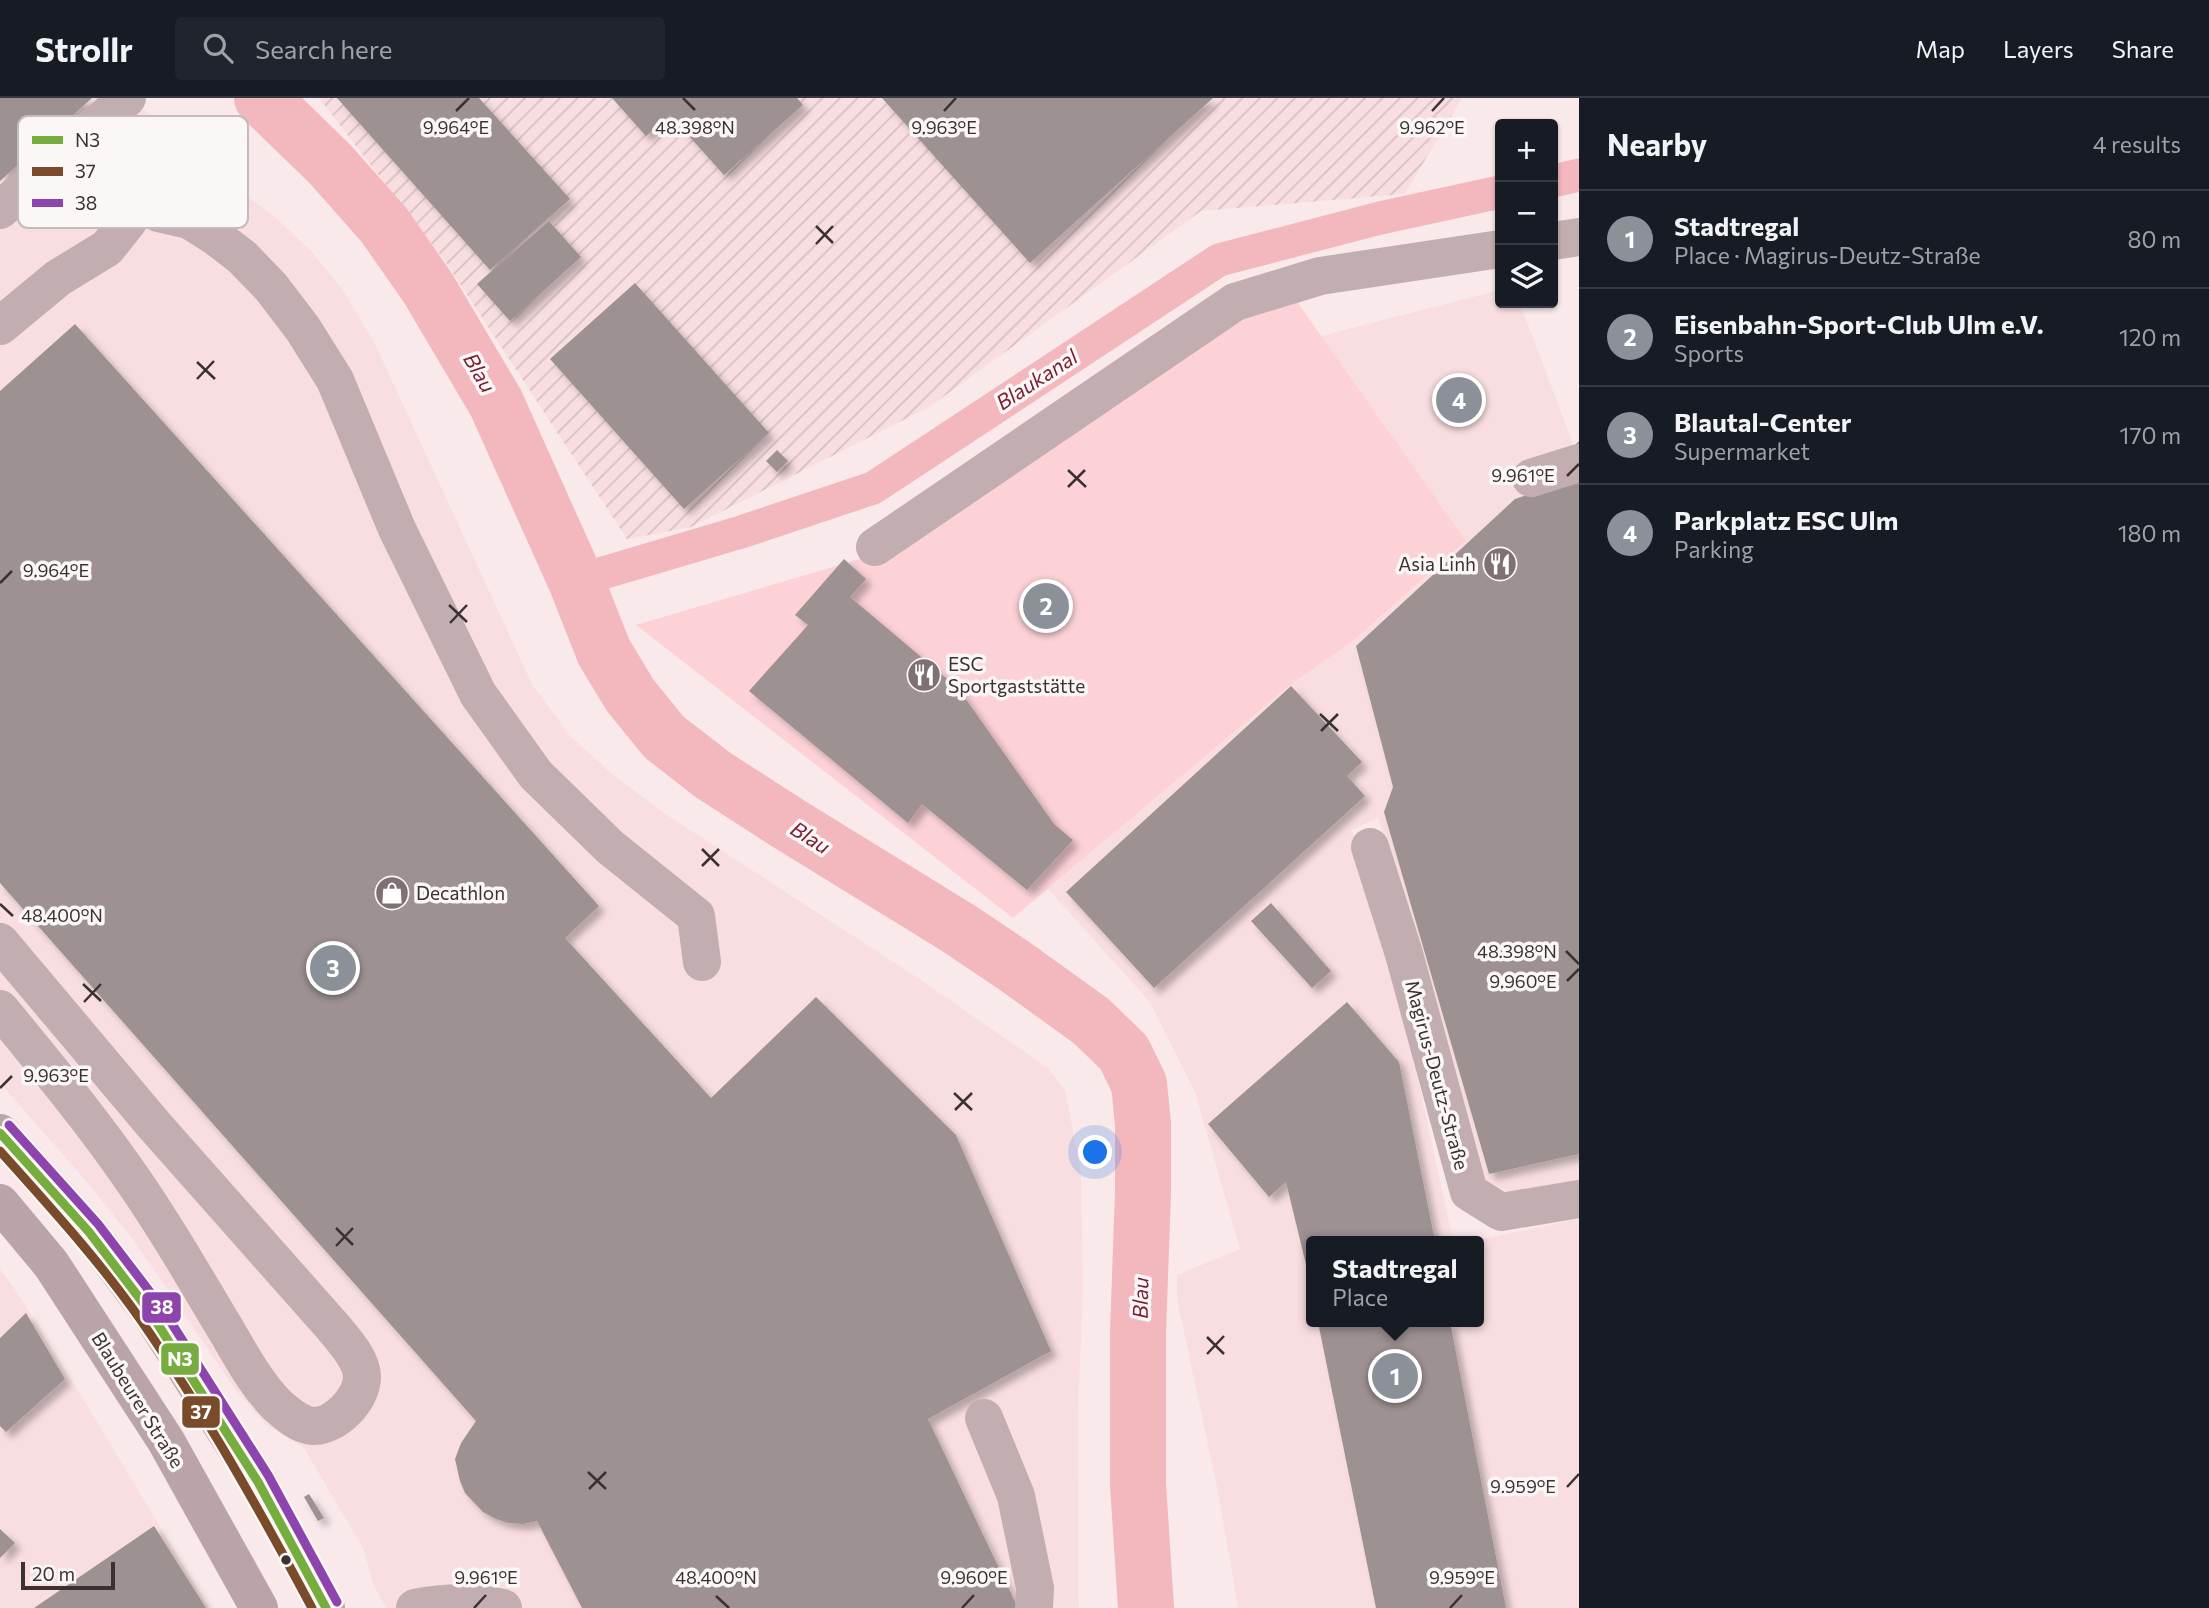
<!DOCTYPE html>
<html lang="en">
<head>
<meta charset="utf-8">
<style>
	body { margin:0; font-family:Commissioner,sans-serif; background:#20242c; color:#f1f3f6 }
	.controls { position:absolute; right:21px; top:21px; display:grid; overflow:hidden; border-radius:7px; box-shadow:0 2px 5px #0004 }
	.controls button { width:63px; height:63px; display:grid; place-items:center; padding:0; border:0; border-bottom:2px solid #363941; background:#171b24; color:#f1f3f6; font:35px sans-serif }
	.scale { position:absolute; left:21px; bottom:18px; width:94px; box-sizing:border-box; padding-left:7px; border:4px solid #3b3132; border-top:0; font-size:19px; line-height:24px; white-space:nowrap; color:#3b3132; -webkit-text-stroke:5px #fcf7f7; paint-order:stroke }
	.you { position:absolute; left:1096px; top:1055px; width:24px; height:24px; margin:-18px; border:5px solid #fff; border-radius:50%; background:#1a73e8; box-shadow:0 0 0 10px #1a73e833 }
	.badge { display:grid; place-items:center; width:46px; height:46px; border-radius:50%; background:#8c9099; color:#fff; font-size:23px; font-weight:700 }
	.pin { position:absolute; translate:-50% -50%; border:4px solid #fff; box-shadow:0 2px 7px #0006 }
	.popup { position:absolute; left:1306px; top:1138px; width:178px; height:91px; box-sizing:border-box; display:grid; place-content:center; border-radius:7px; background:#171b24; filter:drop-shadow(0 2px 5px #0005); font-size:23px; white-space:nowrap; color:#9ea1a6 }
	.popup b { font-size:26px; color:#f1f3f6 }
	.popup::after { content:''; position:absolute; left:50%; top:100%; margin-left:-14px; border:14px solid transparent; border-top-color:#171b24 }
	.list { margin:0; padding:0; list-style:none }
	h2 { display:flex; justify-content:space-between; align-items:center; height:91px; margin:0; padding:0 28px; font-size:30px }
	h2 small { font-size:23px; font-weight:400; color:#9ea1a6 }
	.list li { display:grid; grid-template-columns:46px 1fr auto; gap:21px; align-items:center; box-sizing:border-box; height:98px; padding:0 28px; border-top:2px solid #363941 }
	.list b { display:block; font-size:26px; white-space:nowrap }
	.list p { margin:0; font-size:23px; white-space:nowrap; color:#9ea1a6 }
	.list em { font-size:23px; font-style:normal; color:#9ea1a6 }
	.icon { flex:none; width:38px; height:38px; fill:none; stroke:currentColor; stroke-width:2; stroke-linecap:round; stroke-linejoin:round }
	.map { position:relative; flex:none; width:1579px; height:1510px; overflow:hidden }
	header { display:flex; align-items:center; gap:42px; box-sizing:border-box; height:98px; padding:0 35px; background:#171b24; border-bottom:2px solid #363941 }
	header strong { font-size:33px }
	nav { display:flex; gap:38px; margin-inline-start:auto; font-size:24px }
	.search { width:490px; height:63px; background:#20242c; display:flex; align-items:center; gap:18px; box-sizing:border-box; padding:0 24px; border-radius:7px; color:#9ea1a6; font-size:26px }
	main { display:flex }
	aside { flex:1; background:#171b24 }
	.map>svg:first-child { display:block }
</style>
</head>
<body>
<header>
<strong>Strollr</strong>
<div class="search"><svg class="icon" aria-label="search" viewBox="0 0 24 24"><circle cx="10" cy="10" r="6"/><path d="M15 15l6 6"/></svg>Search here</div>
<nav><a>Map</a><a>Layers</a><a>Share</a></nav>
</header>
<main>
<div class="map">
<svg width="1579" height="1510" viewBox="0 0 1579 1510">
	<defs>
		<pattern id="industrial-furrows" width="10" height="10" patternUnits="userSpaceOnUse" patternTransform="scale(1.75)"><rect width="10" height="10" fill="#f9dee1"/><path d="M-1 1l2-2M0 10L10 0M9 11l2-2" fill="none" stroke="#d6bfc2"/></pattern>
		<filter id="shadow"><feDropShadow dx="6" dy="6" stdDeviation="3.5" flood-color="#0004"/></filter>
	</defs>
	<rect width="100%" height="100%" fill="#f9e9eb"/>
	<path fill="#f9dee1" d="M0 0H127L186 43 213 73 275 119 311 153 342 191 375 246 532 586 570 638 611 675 661 713 918 880 1048 970 1065 992 1081 1075 1083 1190 1078 1316 1079 1510H386L374 1488 363 1450 304 1350 265 1326 235 1291 135 1144 88 1085 0 985Z
		M1500 192V205H1520L1576 354 1579 353V1085L1517 1098 1485 1083 1378 720 1352 732 1416 972 1453 1143H1311V1224H1479V1143H1473L1579 1121V1510H1238L1218 1394 1177 1201V1177L1240 1151 1195 994 1149 903 1048 791 1290 587 1352 544 1466 444 1321 238Z
		M0 1171 16 1193 85 1304 209 1510H0Z"/>
	<path fill="url(#industrial-furrows)" d="M319 0H1462L1405 96 1201 113 929 309 691 429 627 441 445 163Z"/>
	<path fill="#fcd2d7" d="M1291 195 1466 443 1352 544 1290 587 1013 820 636 527 887 453 1245 208Z"/>
	<g fill="none" stroke-linecap="round" stroke-linejoin="round">
		<path stroke="#f3b7be" stroke-width="33" d="M1553 83 1579 77
			M576 483 741 434 873 390 1219 162 1380 120 1500 94"/>
		<path stroke="#f3b7be" stroke-width="56" d="M262 0 330 66 384 127 428 190 496 305 576 483 604 554 630 597 664 639 713 677 789 726 958 830 1016 869 1091 923 1124 955 1139 986 1143 1026V1095L1138 1234V1386L1146 1510"/>
	</g>
	<path fill="#9d9192" filter="url(#shadow)" d="M0 0H92L0 83Z
		M337 0H479L570 101 490 172Z
		M612 0H797L803 7 724 77 670 17 646 38Z
		M882 0H1213L1030 165Z
		M549 123 581 159 510 223 477 186Z
		M635 185 769 335 684 411 550 261Z
		M75 226 599 808 565 840 711 1000 816 899 956 1037 1051 1253 928 1321 1018 1510H582L537 1423 523 1426 509 1425 496 1421 483 1414 465 1395 460 1383 455 1361 461 1345 476 1323 0 785V293Z
		M1579 343V1056L1489 1076 1384 714 1393 689 1356 548 1515 401 1527 397Z
		M777 352 788 363 777 374 766 363Z
		M844 461 866 481 850 499 958 590 1054 726 1073 742 1027 792 922 706 908 725 749 593 808 527 795 517Z
		M1291 588 1362 664 1347 678 1365 698 1154 890 1066 794Z
		M1271 805 1331 873 1312 890 1251 823Z
		M1347 904 1399 964 1435 1143H1311L1310 1183 1286 1084 1269 1099 1208 1026Z
		M26 1215 65 1281 6 1334 0 1328V1240Z
		M1318 1224H1450L1506 1510H1376Z
		M309 1396 324 1420 318 1423 304 1399Z
		M154 1428 206 1510H34Z
		M0 1431 15 1445 0 1460Z"/>
	<g fill="none" stroke-linecap="round" stroke-linejoin="round">
		<path stroke="#c2aeb0" stroke-width="38" d="M143 98 158 115 189 122 216 139 242 159 271 189 303 231 335 282 397 431 478 596 536 677 610 749 696 818 702 864
			M0 112 127 0
			M1553 143 1579 139
			M0 228 58 180 107 150 127 125 143 98 92 32
			M1531 380 1579 365
			M875 449 1235 204 1320 178 1500 151
			M1370 749 1404 856 1469 1094 1501 1114 1579 1101
			M0 844 154 1027 333 1229C344 1243 362 1261 362 1279 362 1301 335 1329 313 1328 299 1327 287 1316 277 1307 257 1287 243 1261 229 1237 206 1199 184 1160 160 1123 113 1048 56 979 0 911
			M984 1320 1016 1398 1035 1490 1034 1510
			M415 1510C445 1504 473 1503 503 1510"/>
		<path stroke="#baa4a8" stroke-width="38" d="M0 1035 89 1134 150 1214 258 1384 326 1510
			M0 1105 51 1166 166 1343 259 1510"/>
		<g stroke="#fcf7f7" stroke-width="14">
			<path id="bus-1" d="M0 1035 89 1134 150 1214 258 1384 326 1510"/>
		</g>
		<g stroke="#fcf7f7" stroke-width="14">
			<path id="bus-2" d="M0 1053C49 1108 98 1161 140 1221 204 1313 259 1411 312 1510"/>
		</g>
		<g stroke="#fcf7f7" stroke-width="14">
			<path id="bus-3" d="M9 1027 98 1126 160 1207 268 1377 337 1504"/>
		</g>
		<use href="#bus-1" stroke="#77ad3f" stroke-width="9"/>
		<use href="#bus-2" stroke="#7a4b2a" stroke-width="9"/>
		<use href="#bus-3" stroke="#8e44ad" stroke-width="9"/>
	</g>
	<path fill="none" stroke="#3b3132" stroke-width="2.5" d="M683 0 695 12M456 13 469 0M944 13 956 0M1432 13 1444 0M816 128 833 145M816 146 833 128M197 264 215 281M197 281 214 263M1068 372 1086 389M1567 378 1579 366M1068 389 1085 372M0 485 12 473M449 507 467 524M450 525 467 507M1320 616 1338 633M1321 633 1338 616M702 751 719 768M702 768 719 751M0 806 13 818M1566 853 1579 866M1567 883 1579 871M83 886 101 903M84 904 101 886M0 990 12 978M954 995 972 1012M955 1012 972 995M336 1130 353 1147M336 1148 353 1130M1207 1239 1224 1256M1207 1256 1224 1238M588 1374 606 1391M1567 1389 1579 1376M589 1391 606 1374M716 1498 729 1510M474 1510 486 1497M962 1510 974 1497M1450 1510 1462 1497"/>
	<defs>
		<g id="restaurant-disc" transform="scale(1.75)"><circle r="9.5" fill="#7e7173" stroke="#fcf7f7"/><path d="M-5-6h1v4h1v-4h1v4h1v-4h1v5L-1.5 .5V6h-2V.5L-5-1ZM5-6V6H3V1.5H1.5Q1.5-4 5-6Z" fill="#fff"/></g>
		<g id="shop-disc" transform="scale(1.75)"><circle r="9.5" fill="#7e7173" stroke="#fcf7f7"/><path d="M-5-2.5h2.3a2.7 3.5 0 0 1 5.4 0H5L5.5 6h-11ZM-1.5-2.5h3a1.5 2.3 0 0 0-3 0Z" fill="#fff"/></g>
	</defs>
	<g fill-rule="evenodd">
		<use href="#restaurant-disc" x="1500" y="466"/>
		<use href="#restaurant-disc" x="924" y="577"/>
		<use href="#shop-disc" x="392" y="795"/>
	</g>
	<circle fill="#3b3132" stroke="#fcf7f7" stroke-width="2.5" cx="286" cy="1462" r="6"/>
	<g text-anchor="middle" stroke-width="7" stroke-linejoin="round" paint-order="stroke">
		<g font-size="19" fill="#3b3132" stroke="#fcf7f7" text-anchor="start">
			<text x="1476" y="473" text-anchor="end">Asia Linh</text>
			<text x="948" y="573">ESC<tspan x="948" dy="22">Sportgaststätte</tspan></text>
			<text x="416" y="802">Decathlon</text>
		</g>
		<g font-size="19" fill="#3b3132" stroke="#fcf7f7">
			<text transform="translate(1437 977) rotate(75)" y="7">Magirus-Deutz-Straße</text>
			<text transform="translate(138 1302) rotate(58)" y="7">Blaubeurer Straße</text>
		</g>
		<g font-size="21" font-style="italic" fill="#781e33" stroke="#fcf7f7">
			<text transform="translate(479 275) rotate(60)" y="7">Blau</text>
			<text transform="translate(1037 282) rotate(-33)" y="7">Blaukanal</text>
			<text transform="translate(810 740) rotate(32)" y="7">Blau</text>
			<text transform="translate(1141 1200) rotate(-89)" y="7">Blau</text>
		</g>
	</g>
	<rect x="18" y="18" width="230" height="112" rx="10" fill="#fcf7f7" stroke="#c2bcbc" stroke-width="2"/>
	<rect x="32" y="38" width="31" height="8" fill="#77ad3f"/>
	<rect x="32" y="69" width="31" height="9" fill="#7a4b2a"/>
	<rect x="32" y="101" width="31" height="8" fill="#8e44ad"/>
	<g font-size="19" fill="#3b3132">
		<text x="75" y="49">N3</text>
		<text x="75" y="80">37</text>
		<text x="75" y="112">38</text>
	</g>
	<g font-size="18" text-anchor="middle" fill="#3b3132" stroke="#fcf7f7" stroke-width="7" stroke-linejoin="round" paint-order="stroke">
		<text x="695" y="36">48.398°N</text>
		<text x="456" y="36">9.964°E</text>
		<text x="944" y="36">9.963°E</text>
		<text x="1432" y="36">9.962°E</text>
		<text x="1523" y="384">9.961°E</text>
		<text x="56" y="479">9.964°E</text>
		<text x="62" y="824">48.400°N</text>
		<text x="1517" y="860">48.398°N</text>
		<text x="1523" y="890">9.960°E</text>
		<text x="56" y="984">9.963°E</text>
		<text x="1523" y="1395">9.959°E</text>
		<text x="486" y="1486">9.961°E</text>
		<text x="974" y="1486">9.960°E</text>
		<text x="1462" y="1486">9.959°E</text>
		<text x="716" y="1486">48.400°N</text>
	</g>
	<g stroke="#fcf7f7" stroke-width="2.5">
		<rect x="141" y="1193" width="41" height="33" rx="7" fill="#8e44ad"/>
		<rect x="160" y="1244" width="40" height="34" rx="7" fill="#77ad3f"/>
		<rect x="181" y="1297" width="40" height="34" rx="7" fill="#7a4b2a"/>
	</g>
	<g font-size="19" text-anchor="middle" font-weight="bold" fill="#fff">
		<text x="162" y="1216">38</text>
		<text x="180" y="1268">N3</text>
		<text x="201" y="1321">37</text>
	</g>
</svg>
<div class="controls">
<button>+</button>
<button>−</button>
<button><svg class="icon" aria-label="layers" viewBox="0 0 24 24"><path d="M12 4l9 5-9 5-9-5zM3 14l9 5 9-5"/></svg></button>
</div>
<div class="scale">20 m</div>
<div class="you"></div>
<div class="pin badge" style="left:1395px;top:1278px">1</div>
<div class="popup"><b>Stadtregal</b>Place</div>
<div class="pin badge" style="left:1046px;top:508px">2</div>
<div class="pin badge" style="left:333px;top:870px">3</div>
<div class="pin badge" style="left:1459px;top:302px">4</div>
</div>
<aside>
<h2>Nearby<small>4 results</small></h2>
<ul class="list">
<li><span class="badge">1</span><div><b>Stadtregal</b><p>Place · Magirus-Deutz-Straße</p></div><em>80 m</em></li>
<li><span class="badge">2</span><div><b>Eisenbahn-Sport-Club Ulm e.V.</b><p>Sports</p></div><em>120 m</em></li>
<li><span class="badge">3</span><div><b>Blautal-Center</b><p>Supermarket</p></div><em>170 m</em></li>
<li><span class="badge">4</span><div><b>Parkplatz ESC Ulm</b><p>Parking</p></div><em>180 m</em></li>
</ul>
</aside>
</main>
</body>
</html>
